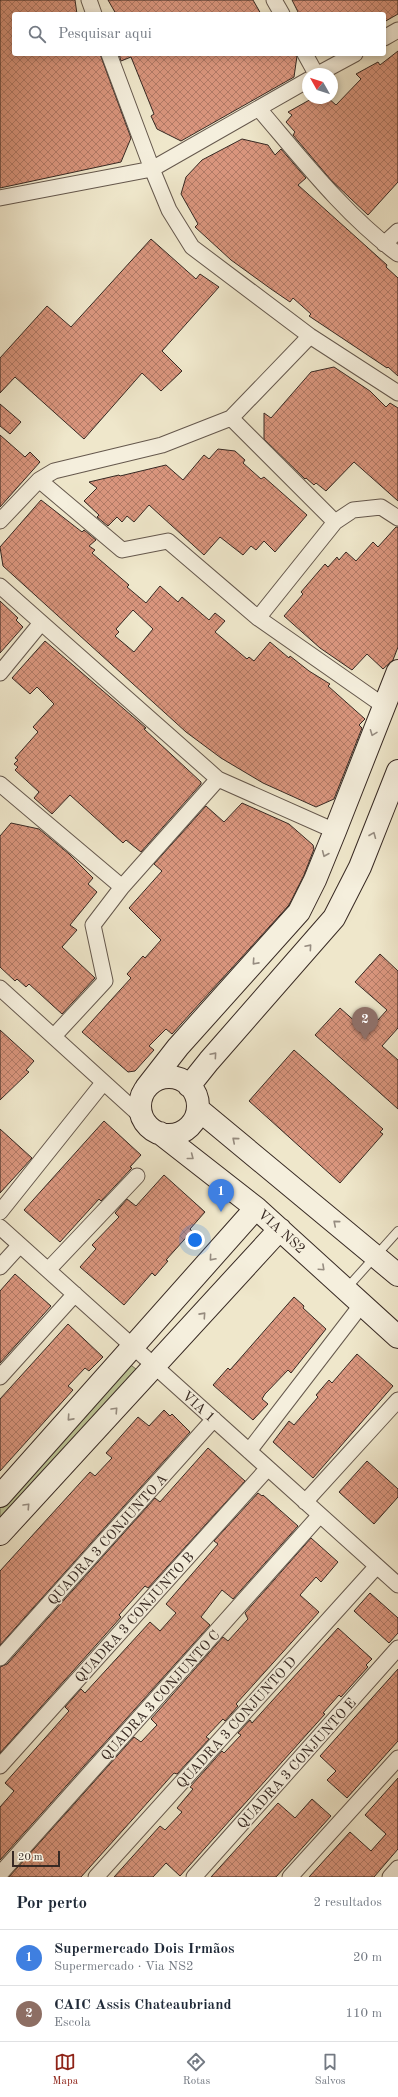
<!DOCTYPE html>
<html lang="pt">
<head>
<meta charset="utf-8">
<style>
	body { margin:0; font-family:"Old Standard TT",serif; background:#f2f2f3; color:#1f2937 }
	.compass { position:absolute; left:302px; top:68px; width:36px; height:36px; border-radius:50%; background:#fff; box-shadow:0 2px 6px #0003; rotate:309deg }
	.scale { position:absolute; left:12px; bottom:10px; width:48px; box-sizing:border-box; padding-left:4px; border:2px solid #372923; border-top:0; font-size:11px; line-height:14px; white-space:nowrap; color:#372923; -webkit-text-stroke:3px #f5efdd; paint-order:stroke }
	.you { position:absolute; left:195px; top:1240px; width:14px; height:14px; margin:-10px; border:3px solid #fff; border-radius:50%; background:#1a73e8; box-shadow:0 0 0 6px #1a73e833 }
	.badge { display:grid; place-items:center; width:26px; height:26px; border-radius:50%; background:#8f2418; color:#fff; font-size:13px; font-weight:700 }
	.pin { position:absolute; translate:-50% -33px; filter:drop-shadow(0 1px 2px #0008) }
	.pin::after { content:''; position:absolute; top:21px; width:14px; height:12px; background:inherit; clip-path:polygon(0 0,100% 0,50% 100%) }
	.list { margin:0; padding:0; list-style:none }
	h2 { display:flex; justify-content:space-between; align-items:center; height:52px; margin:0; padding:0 16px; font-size:17px }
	h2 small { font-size:13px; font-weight:400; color:#747a83 }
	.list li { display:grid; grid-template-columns:26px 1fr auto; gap:12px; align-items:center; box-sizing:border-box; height:56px; padding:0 16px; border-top:1px solid #e0e1e3 }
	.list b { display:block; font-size:15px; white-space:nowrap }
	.list p { margin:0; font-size:13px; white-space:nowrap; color:#747a83 }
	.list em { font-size:13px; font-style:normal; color:#747a83 }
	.icon { flex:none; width:22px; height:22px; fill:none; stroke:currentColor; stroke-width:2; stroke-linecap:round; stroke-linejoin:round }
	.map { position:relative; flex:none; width:398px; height:1877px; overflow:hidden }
	.search { position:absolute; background:#fff; box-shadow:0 2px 6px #0003; left:12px; right:12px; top:12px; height:44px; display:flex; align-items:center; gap:10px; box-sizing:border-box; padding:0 14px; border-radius:4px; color:#747a83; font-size:15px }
	.sheet { height:164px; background:#fff }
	nav { display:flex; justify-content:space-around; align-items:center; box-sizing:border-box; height:56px; border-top:1px solid #e0e1e3; background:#fff; font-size:11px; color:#747a83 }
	nav a { display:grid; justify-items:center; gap:2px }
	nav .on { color:#8f2418 }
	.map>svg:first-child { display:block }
</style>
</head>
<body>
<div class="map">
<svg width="398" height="1877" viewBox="0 0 398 1877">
	<defs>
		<pattern id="building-cross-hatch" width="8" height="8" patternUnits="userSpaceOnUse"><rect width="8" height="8" fill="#d9957d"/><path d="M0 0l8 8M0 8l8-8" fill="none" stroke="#b17a66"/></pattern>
	</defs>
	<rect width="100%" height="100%" fill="#efe7cb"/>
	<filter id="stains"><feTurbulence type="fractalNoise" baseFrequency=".005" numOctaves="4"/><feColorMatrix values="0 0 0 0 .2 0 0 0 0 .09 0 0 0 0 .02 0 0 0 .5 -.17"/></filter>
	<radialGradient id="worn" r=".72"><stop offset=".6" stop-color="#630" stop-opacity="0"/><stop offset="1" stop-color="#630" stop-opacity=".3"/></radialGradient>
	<path fill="#bcc495" stroke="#7a765c" d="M128 1363 136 1369 0 1523V1503Z"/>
	<path fill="url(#building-cross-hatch)" stroke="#372923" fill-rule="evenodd" d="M0 0H75L77 14H14V54H100L131 138 121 162 0 188Z
		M108 0H253L261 14H116Z
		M292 0H398V14L384 22V14H299Z
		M398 51V182L368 215 331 180 293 135 295 132 286 122 292 115 288 112 313 98H328L336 105 361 79 356 74 378 62 380 65Z
		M119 54H296L297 56 294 77 181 141 157 129 151 116 154 114 131 57 121 61Z
		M242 139 268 145 275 155 281 149 306 178 298 185 387 265 386 267 398 278V376L388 367 387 368 309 316 311 314 293 298 290 302 271 289 231 260 195 227 198 224 181 194 186 177 202 160Z
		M151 239 196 279 200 274 219 287 162 351 182 371 161 391 142 373 84 439 15 377 0 393V358L47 306 71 327Z
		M334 367 370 391 386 407 390 403 398 408V501L354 462 326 491 316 483 314 485 306 478 305 479 264 439V413L271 418 311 372Z
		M0 404 21 422 10 434 0 426Z
		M0 435 25 457 30 452 40 462 0 507Z
		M218 449 235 451 245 460 243 463 261 479 264 477 307 515 275 552 264 541 256 550 251 546 243 555 220 537 204 555 149 505 134 522 127 516 122 522 117 517 108 526 97 517 99 515 84 501 97 488 89 482 119 475 120 476 166 465 183 480 204 455 209 459Z
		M41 500 82 532 84 530 96 540 89 546 95 550 92 553 129 585 127 587 146 603 160 586 178 602 182 597 209 620 215 613 225 621 215 632 247 659 249 657 254 661 270 642 289 658 290 656 309 671 330 684 328 686 365 719 359 725 362 728 334 799 316 807 263 783 221 758 186 732 3 566 0 547ZM133 610 153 629 134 652 115 636 119 632 116 629Z
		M396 527H398V647L393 660 383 669 367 654 352 670 320 648 284 616 303 594 301 592 325 564 328 567 337 557 339 560 346 552 356 561 373 542 378 547Z
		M0 601 18 618 16 620 23 627 0 653Z
		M45 641 146 728 144 729 201 782V784L141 852 126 840 123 843 70 795 52 814 34 798 39 792 15 770 18 767 14 764 18 760 15 758 38 732 33 727 54 704 37 687 30 694 12 678Z
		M242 803 289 824 313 845 314 849 304 875 289 905 172 1034 166 1029 149 1046 154 1050 135 1071 128 1072 82 1032 131 978 127 974 143 956 145 958 161 940 129 908 162 871 154 864 206 806 224 822Z
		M11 823 39 829 69 854 93 878 88 884 97 892 70 925 77 930 62 947 95 978 62 1014 29 984 26 987 17 979 15 981 0 967V836Z
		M380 954 398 971V1028L382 1046 398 1060V1109L315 1035 340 1008 367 1032 387 1010 355 982Z
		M0 1030 34 1061 26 1070 29 1072 0 1100Z
		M294 1050 383 1129 380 1132 383 1134 340 1183 249 1101Z
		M104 1121 141 1155 130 1167 132 1168 130 1170 101 1201 99 1199 60 1242 24 1210Z
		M0 1129 32 1158 0 1193Z
		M164 1175 205 1212 190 1229 192 1231 166 1260 168 1261 155 1276 152 1273 124 1305 80 1267 96 1249 92 1245 119 1217 115 1213 127 1199 136 1206Z
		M15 1274 51 1306 0 1363V1291Z
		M294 1297 304 1306 303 1308 326 1329 291 1373 288 1370 265 1394 262 1399 268 1404 253 1420 213 1385 228 1368 230 1370Z
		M68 1324 103 1357 89 1371 85 1368 68 1386 73 1390 0 1471V1399Z
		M357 1354 393 1386 313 1478 273 1442 289 1421 294 1425 318 1397 316 1395 329 1380 332 1383Z
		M164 1410 170 1416 172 1414 190 1432 0 1645V1571L90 1472 95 1476 112 1458 106 1453 138 1417 149 1426Z
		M208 1448 245 1481 148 1588 145 1586 119 1615 121 1617 0 1753V1667L7 1664 155 1498 160 1502Z
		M367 1461 398 1489V1497L374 1524 339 1492Z
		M258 1493 262 1496 263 1495 298 1526 233 1599 222 1590 201 1617 210 1625 0 1860V1807L14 1791 5 1783 69 1711 65 1707 81 1689 85 1693 150 1622 160 1631 176 1613 166 1604 218 1544 214 1541Z
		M311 1538 338 1562 321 1582 316 1577 300 1595 319 1612 236 1704 238 1706 225 1721 223 1719 206 1737 209 1739 177 1774 174 1773 81 1877H9L134 1737 141 1742 157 1725 151 1719 223 1637 228 1641 248 1619 245 1613Z
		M370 1593 398 1618V1633L389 1643 354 1611Z
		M338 1628 372 1659 366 1665 368 1667 341 1697 339 1695 323 1713 325 1714 180 1876 166 1863 153 1877H114L160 1826 165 1830 182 1812 177 1808 193 1789 190 1787 222 1751 224 1753 241 1735 238 1733 250 1720 252 1723Z
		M398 1669V1741L347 1798 327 1780 336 1771 320 1756Z
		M398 1778V1849L374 1877H309L350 1832 371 1851 386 1834 365 1815Z
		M312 1799 331 1816 276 1877H211L278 1803 295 1818Z"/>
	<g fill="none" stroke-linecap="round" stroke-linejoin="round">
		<g stroke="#65584d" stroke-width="10">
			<path id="lane" d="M346 1289 398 1231"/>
		</g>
		<g stroke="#65584d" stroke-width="17">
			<path id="street" d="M89 0 94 14
				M274 0 282 14
				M384 38 398 30
				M109 54 152 169 169 210 192 247 310 336 398 393
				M305 54 316 74
				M318 74 355 54
				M259 109C301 158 346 216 398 254
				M0 198 152 169 308 80
				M384 244 398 231
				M231 418 335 522 353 510 381 507 398 518
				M39 480 122 550 168 541 258 618 384 706
				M0 521 39 480 54 471 162 445 231 418 310 336
				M0 586 218 779 335 831
				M258 618 335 522
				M0 673 41 623
				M0 784 122 887
				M0 988 142 1117
				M54 1036 105 981 93 925 122 887 218 779
				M0 1212 103 1083
				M0 1227 398 1585
				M0 1267 20 1245
				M48 1270 137 1176
				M0 1377 75 1294
				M249 1451 362 1304
				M305 1502 398 1400
				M0 1658 214 1419
				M0 1766 268 1468
				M0 1874 320 1515
				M96 1877 377 1566
				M194 1877 398 1648
				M290 1877 398 1758
				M390 1877 398 1868"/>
		</g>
		<g stroke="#372923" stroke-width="24">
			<path id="secondary" d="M140 1106a29 29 0 1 1 58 0a29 29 0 1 1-58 0Z
				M189 1086 209 1061 334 918 360 867 398 771
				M146 1088 178 1047 299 912 315 880 335 831 398 671
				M198 1109 398 1275
				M160 1133 256 1208 398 1337
				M0 1496 256 1208
				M0 1534 280 1229"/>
		</g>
		<use href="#lane" stroke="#f5efdd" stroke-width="8"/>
		<use href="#street" stroke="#f5efdd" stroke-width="15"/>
		<use href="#secondary" stroke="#f5efdd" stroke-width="22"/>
	</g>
	<defs><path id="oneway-chevron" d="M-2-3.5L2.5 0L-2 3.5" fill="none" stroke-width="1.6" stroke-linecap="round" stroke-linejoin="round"/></defs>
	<g stroke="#968c80">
		<use href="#oneway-chevron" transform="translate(373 733) rotate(111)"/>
		<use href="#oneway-chevron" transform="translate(373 835) rotate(-68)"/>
		<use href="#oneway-chevron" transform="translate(325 854) rotate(113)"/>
		<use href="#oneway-chevron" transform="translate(309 947) rotate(-49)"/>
		<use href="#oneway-chevron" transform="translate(255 962) rotate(132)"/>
		<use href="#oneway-chevron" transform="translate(214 1055) rotate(-49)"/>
		<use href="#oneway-chevron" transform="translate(235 1140) rotate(-140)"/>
		<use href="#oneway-chevron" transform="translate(191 1157) rotate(38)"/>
		<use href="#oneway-chevron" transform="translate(336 1223) rotate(-140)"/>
		<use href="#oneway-chevron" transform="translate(212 1258) rotate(131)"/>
		<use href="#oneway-chevron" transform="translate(322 1268) rotate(43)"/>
		<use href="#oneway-chevron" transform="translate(203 1315) rotate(-48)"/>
		<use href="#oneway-chevron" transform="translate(115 1410) rotate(-47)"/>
		<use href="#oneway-chevron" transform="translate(70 1418) rotate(132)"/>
		<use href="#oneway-chevron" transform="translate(27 1506) rotate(-47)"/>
	</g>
	<g text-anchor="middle" stroke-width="3.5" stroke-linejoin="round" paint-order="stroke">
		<g font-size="14" fill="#372923" stroke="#f5efdd">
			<text transform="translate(282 1231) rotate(42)" y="5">VIA NS2</text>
			<text transform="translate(199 1406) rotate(42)" y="5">VIA 1</text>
			<text transform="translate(107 1539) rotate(-48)" y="5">QUADRA 3 CONJUNTO A</text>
			<text transform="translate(134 1617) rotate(-48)" y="5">QUADRA 3 CONJUNTO B</text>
			<text transform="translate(160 1695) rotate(-48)" y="5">QUADRA 3 CONJUNTO C</text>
			<text transform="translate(236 1722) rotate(-48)" y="5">QUADRA 3 CONJUNTO D</text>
			<text transform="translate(296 1763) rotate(-48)" y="5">QUADRA 3 CONJUNTO E</text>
		</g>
	</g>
	<rect width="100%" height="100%" filter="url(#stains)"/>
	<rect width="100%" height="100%" fill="url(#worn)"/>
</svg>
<svg class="compass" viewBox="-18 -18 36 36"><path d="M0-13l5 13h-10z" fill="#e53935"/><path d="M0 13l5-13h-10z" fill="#747a83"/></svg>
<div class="scale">20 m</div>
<div class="you"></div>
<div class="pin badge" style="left:221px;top:1212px;background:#3f7fe0">1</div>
<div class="pin badge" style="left:365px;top:1040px;background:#8d6e63">2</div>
<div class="search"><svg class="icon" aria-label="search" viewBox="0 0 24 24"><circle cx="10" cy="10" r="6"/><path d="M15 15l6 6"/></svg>Pesquisar aqui</div>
</div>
<section class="sheet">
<h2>Por perto<small>2 resultados</small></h2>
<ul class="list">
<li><span class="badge" style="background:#3f7fe0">1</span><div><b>Supermercado Dois Irmãos</b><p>Supermercado · Via NS2</p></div><em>20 m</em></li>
<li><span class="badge" style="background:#8d6e63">2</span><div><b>CAIC Assis Chateaubriand</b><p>Escola</p></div><em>110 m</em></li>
</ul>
</section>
<nav>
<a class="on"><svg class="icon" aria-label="map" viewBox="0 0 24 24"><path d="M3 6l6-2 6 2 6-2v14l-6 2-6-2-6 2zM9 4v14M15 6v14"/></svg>Mapa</a>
<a><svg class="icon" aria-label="directions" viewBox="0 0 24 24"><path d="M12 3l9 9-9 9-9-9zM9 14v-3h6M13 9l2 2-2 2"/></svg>Rotas</a>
<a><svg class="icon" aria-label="saved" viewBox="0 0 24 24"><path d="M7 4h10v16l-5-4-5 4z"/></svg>Salvos</a>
</nav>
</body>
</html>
